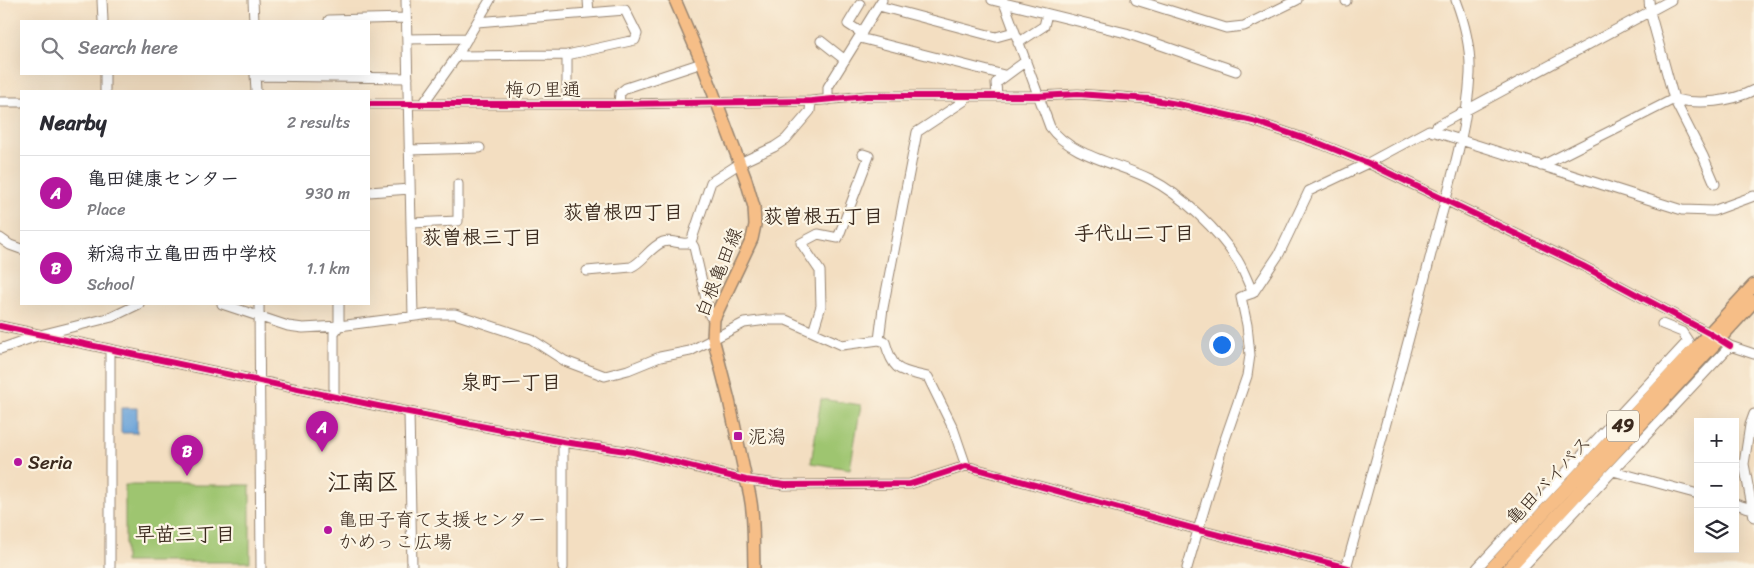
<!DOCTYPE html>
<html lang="en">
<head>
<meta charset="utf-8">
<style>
	body { margin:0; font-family:Sriracha,"Klee One",sans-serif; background:#f2f2f3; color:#2b2b33 }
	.controls { position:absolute; right:15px; bottom:15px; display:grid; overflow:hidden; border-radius:0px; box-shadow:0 5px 20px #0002 }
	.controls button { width:45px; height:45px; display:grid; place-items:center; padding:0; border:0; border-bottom:1px solid #e1e1e2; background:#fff; color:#2b2b33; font:25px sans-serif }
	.you { position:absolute; left:1221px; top:344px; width:18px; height:18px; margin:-12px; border:4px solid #fff; border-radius:50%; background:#1a73e8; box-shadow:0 0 0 8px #1a73e833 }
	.badge { display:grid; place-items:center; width:32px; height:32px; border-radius:50%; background:#b5179e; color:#fff; font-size:16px; font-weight:700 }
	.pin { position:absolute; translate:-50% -41px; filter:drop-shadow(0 1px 2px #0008) }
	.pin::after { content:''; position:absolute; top:26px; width:18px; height:15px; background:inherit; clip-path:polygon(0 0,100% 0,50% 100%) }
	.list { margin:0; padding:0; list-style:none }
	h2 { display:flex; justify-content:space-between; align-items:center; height:65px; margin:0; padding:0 20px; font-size:21px }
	h2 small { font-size:16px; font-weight:400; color:#7c7c81 }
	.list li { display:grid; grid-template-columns:32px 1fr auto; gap:15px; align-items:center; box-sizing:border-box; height:75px; padding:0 20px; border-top:1px solid #e1e1e2 }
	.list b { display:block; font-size:19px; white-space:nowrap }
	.list p { margin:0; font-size:16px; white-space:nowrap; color:#7c7c81 }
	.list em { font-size:16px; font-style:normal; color:#7c7c81 }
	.icon { flex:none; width:28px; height:28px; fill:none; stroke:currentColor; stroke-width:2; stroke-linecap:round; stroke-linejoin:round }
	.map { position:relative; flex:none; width:1754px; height:568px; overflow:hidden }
	.search { position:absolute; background:#fff; box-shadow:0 5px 20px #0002; left:20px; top:20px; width:350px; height:55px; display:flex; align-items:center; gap:12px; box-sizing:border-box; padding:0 18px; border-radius:0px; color:#7c7c81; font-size:19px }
	.panel { position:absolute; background:#fff; box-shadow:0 5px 20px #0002; left:20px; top:90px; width:350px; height:215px; border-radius:0px }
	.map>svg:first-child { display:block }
</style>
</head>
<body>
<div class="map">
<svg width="1754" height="568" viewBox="0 0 1754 568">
	<rect width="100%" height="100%" fill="#fcf5e5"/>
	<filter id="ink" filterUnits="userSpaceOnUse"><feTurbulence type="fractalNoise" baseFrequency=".02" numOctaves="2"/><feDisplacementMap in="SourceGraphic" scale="10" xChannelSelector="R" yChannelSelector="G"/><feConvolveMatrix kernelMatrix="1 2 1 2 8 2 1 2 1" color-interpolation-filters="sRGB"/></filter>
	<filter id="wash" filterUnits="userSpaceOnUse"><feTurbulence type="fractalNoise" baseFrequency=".0096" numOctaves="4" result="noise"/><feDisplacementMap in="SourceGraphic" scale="20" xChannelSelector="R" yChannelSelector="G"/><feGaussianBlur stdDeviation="1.12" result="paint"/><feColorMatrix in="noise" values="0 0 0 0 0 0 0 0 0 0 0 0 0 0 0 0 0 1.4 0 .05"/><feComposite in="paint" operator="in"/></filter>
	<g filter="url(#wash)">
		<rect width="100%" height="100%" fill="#f3dec1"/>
		<path fill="#9ec56f" stroke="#6c7846" d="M821 399 861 405 850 469 811 463Z
			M125 485H250V562H125Z"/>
		<path fill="#69a2d8" stroke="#52667b" d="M121 408H137V433H121Z"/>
	</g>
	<g filter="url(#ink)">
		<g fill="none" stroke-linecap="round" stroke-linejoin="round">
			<g stroke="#978470" stroke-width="11">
				<path id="minor" d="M102 0 103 21
					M253 0 254 21
					M406 0 413 316
					M588 0 589 13
					M992 0 1126 33 1236 71
					M1003 0 1050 127C1070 156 1118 163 1150 179 1182 195 1219 231 1238 261 1244 271 1248 283 1253 293
					M1136 0 1226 28 1244 26 1297 0
					M1346 0V1
					M1649 0 1650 12 1674 99 1703 156 1715 184
					M860 4 848 24 862 33
					M879 6 996 37 1014 32
					M329 20 406 18
					M860 38 1004 75
					M407 39 468 38
					M821 41 845 60
					M1018 43 1044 26 1047 14
					M567 55V104
					M457 56 567 55 635 40 637 34 625 10 477 22
					M105 74V91
					M255 74 256 91
					M255 76 408 78
					M997 96 996 83 1026 61
					M828 100V87L882 0
					M0 102H21
					M369 104H619L811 101 867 96H1039L1078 94 1149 99 1183 105 1253 121 1321 144 1368 163 1583 266 1709 333 1730 346
					M423 104 457 56 490 0
					M619 104 620 93 626 88 702 63
					M1433 132 1437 126 1671 0
					M409 150 480 148
					M1541 166 1674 99C1699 105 1731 102 1754 90
					M369 192 410 189
					M411 223 458 221V184
					M0 238 10 245 21 249
					M587 271 631 267C643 262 650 247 663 242 672 239 682 246 691 242
					M222 304 288 326 303 328 339 326 431 314H455L531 339 565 361 605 376 628 370 660 357 690 351 744 323 767 320H786L842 345 879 340 885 342C894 373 899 370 928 377L953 428 966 466
					M259 304 261 568
					M714 319 710 316 694 247 691 242 711 182 742 162 774 147 786 139 810 111 811 101
					M0 326 378 406 563 442 633 452 746 480 785 485 910 484 966 466 1199 530 1348 568
					M813 332 821 306 820 271 801 243 818 234 838 238 869 156 863 154
					M879 340 883 308 917 132 964 101 965 96
					M0 349 40 335 112 317 139 304
					M334 396V333L339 326V304
					M409 412 412 568
					M1754 414 1750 425 1744 464 1754 517
					M563 442V568
					M1613 471 1698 494
					M1735 504 1752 509
					M110 568V350
					M1187 568 1222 448 1247 376 1250 355 1247 325 1241 297 1253 293 1279 254 1309 191 1368 163 1429 130 1682 210 1713 211 1754 196
					M1346 568C1375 464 1404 359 1431 254 1446 196 1467 134 1470 74 1471 48 1465 24 1456 0
					M1477 568 1688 341 1682 332 1662 324
					M1522 568 1730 346 1754 354"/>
			</g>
			<g stroke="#978470" stroke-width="14">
				<path id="major" d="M675 0 702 63 746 180 754 207 755 225 752 239 714 319 713 338 729 400 746 480C755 508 753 539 754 568"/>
			</g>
			<g stroke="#978470" stroke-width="15">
				<path id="highway" d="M1492 568 1754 285
					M1509 568 1754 301"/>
			</g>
			<use href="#minor" stroke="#fff" stroke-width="9"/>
			<use href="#major" stroke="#f6be87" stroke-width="11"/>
			<use href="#highway" stroke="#f6be87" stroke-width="12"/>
			<g stroke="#fcf5e5" stroke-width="9">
				<path id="cycleway" d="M369 104H619L811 101 867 96H1039L1078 94 1149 99 1183 105 1253 121 1321 144 1368 163 1583 266 1709 333 1730 346
					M0 326 378 406 563 442 633 452 746 480 785 485 910 484 966 466 1199 530 1348 568"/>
			</g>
			<use href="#cycleway" stroke="#d6006c" stroke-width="6"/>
		</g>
	</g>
	<g fill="#b5179e" stroke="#fcf5e5" stroke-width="2">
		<rect x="733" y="431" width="10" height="10" rx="2.5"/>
		<circle cx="18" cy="462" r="5"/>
		<circle cx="328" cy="530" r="5"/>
	</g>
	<g text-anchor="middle" stroke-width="4.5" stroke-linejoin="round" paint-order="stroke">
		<rect fill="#fcf5e5" stroke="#75675a" stroke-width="1" x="1607" y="410.5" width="32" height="31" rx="4"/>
		<g font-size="18" font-weight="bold" fill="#3b2a1e">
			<text x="1623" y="432">49</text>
		</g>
		<g font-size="19" fill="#3b2a1e" stroke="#fcf5e5">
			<text x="543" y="96">梅の里通</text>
			<text transform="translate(718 272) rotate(-68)" y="7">白根亀田線</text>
			<text transform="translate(1548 480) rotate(-47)" y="7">亀田バイパス</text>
		</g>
		<g font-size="19" fill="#3b2a1e" stroke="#fcf5e5" text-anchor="start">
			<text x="748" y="443">泥潟</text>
			<text x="28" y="469">Seria</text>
			<text x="338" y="526">亀田子育て支援センター<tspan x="338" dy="22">かめっこ広場</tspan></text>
		</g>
		<g font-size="20" font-weight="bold" fill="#3b2a1e" stroke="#fcf5e5">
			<text x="623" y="219">荻曽根四丁目</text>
			<text x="823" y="223">荻曽根五丁目</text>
			<text x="1134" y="240">手代山二丁目</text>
			<text x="482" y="244">荻曽根三丁目</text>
			<text x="511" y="389">泉町一丁目</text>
			<text x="185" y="541">早苗三丁目</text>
		</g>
		<g font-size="24" font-weight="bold" fill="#3b2a1e" stroke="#fcf5e5">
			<text x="363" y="490">江南区</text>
		</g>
	</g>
</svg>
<div class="controls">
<button>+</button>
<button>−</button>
<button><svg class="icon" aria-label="layers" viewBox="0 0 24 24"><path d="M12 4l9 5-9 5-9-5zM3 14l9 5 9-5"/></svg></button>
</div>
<div class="you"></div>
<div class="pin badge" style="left:322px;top:452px">A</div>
<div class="pin badge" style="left:187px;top:476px">B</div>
<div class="search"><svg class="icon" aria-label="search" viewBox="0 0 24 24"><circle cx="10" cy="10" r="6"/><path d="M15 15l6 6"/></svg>Search here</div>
<section class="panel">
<h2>Nearby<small>2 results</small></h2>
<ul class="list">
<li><span class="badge">A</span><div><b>亀田健康センター</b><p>Place</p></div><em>930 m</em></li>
<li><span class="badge">B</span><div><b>新潟市立亀田西中学校</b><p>School</p></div><em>1.1 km</em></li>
</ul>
</section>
</div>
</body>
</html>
